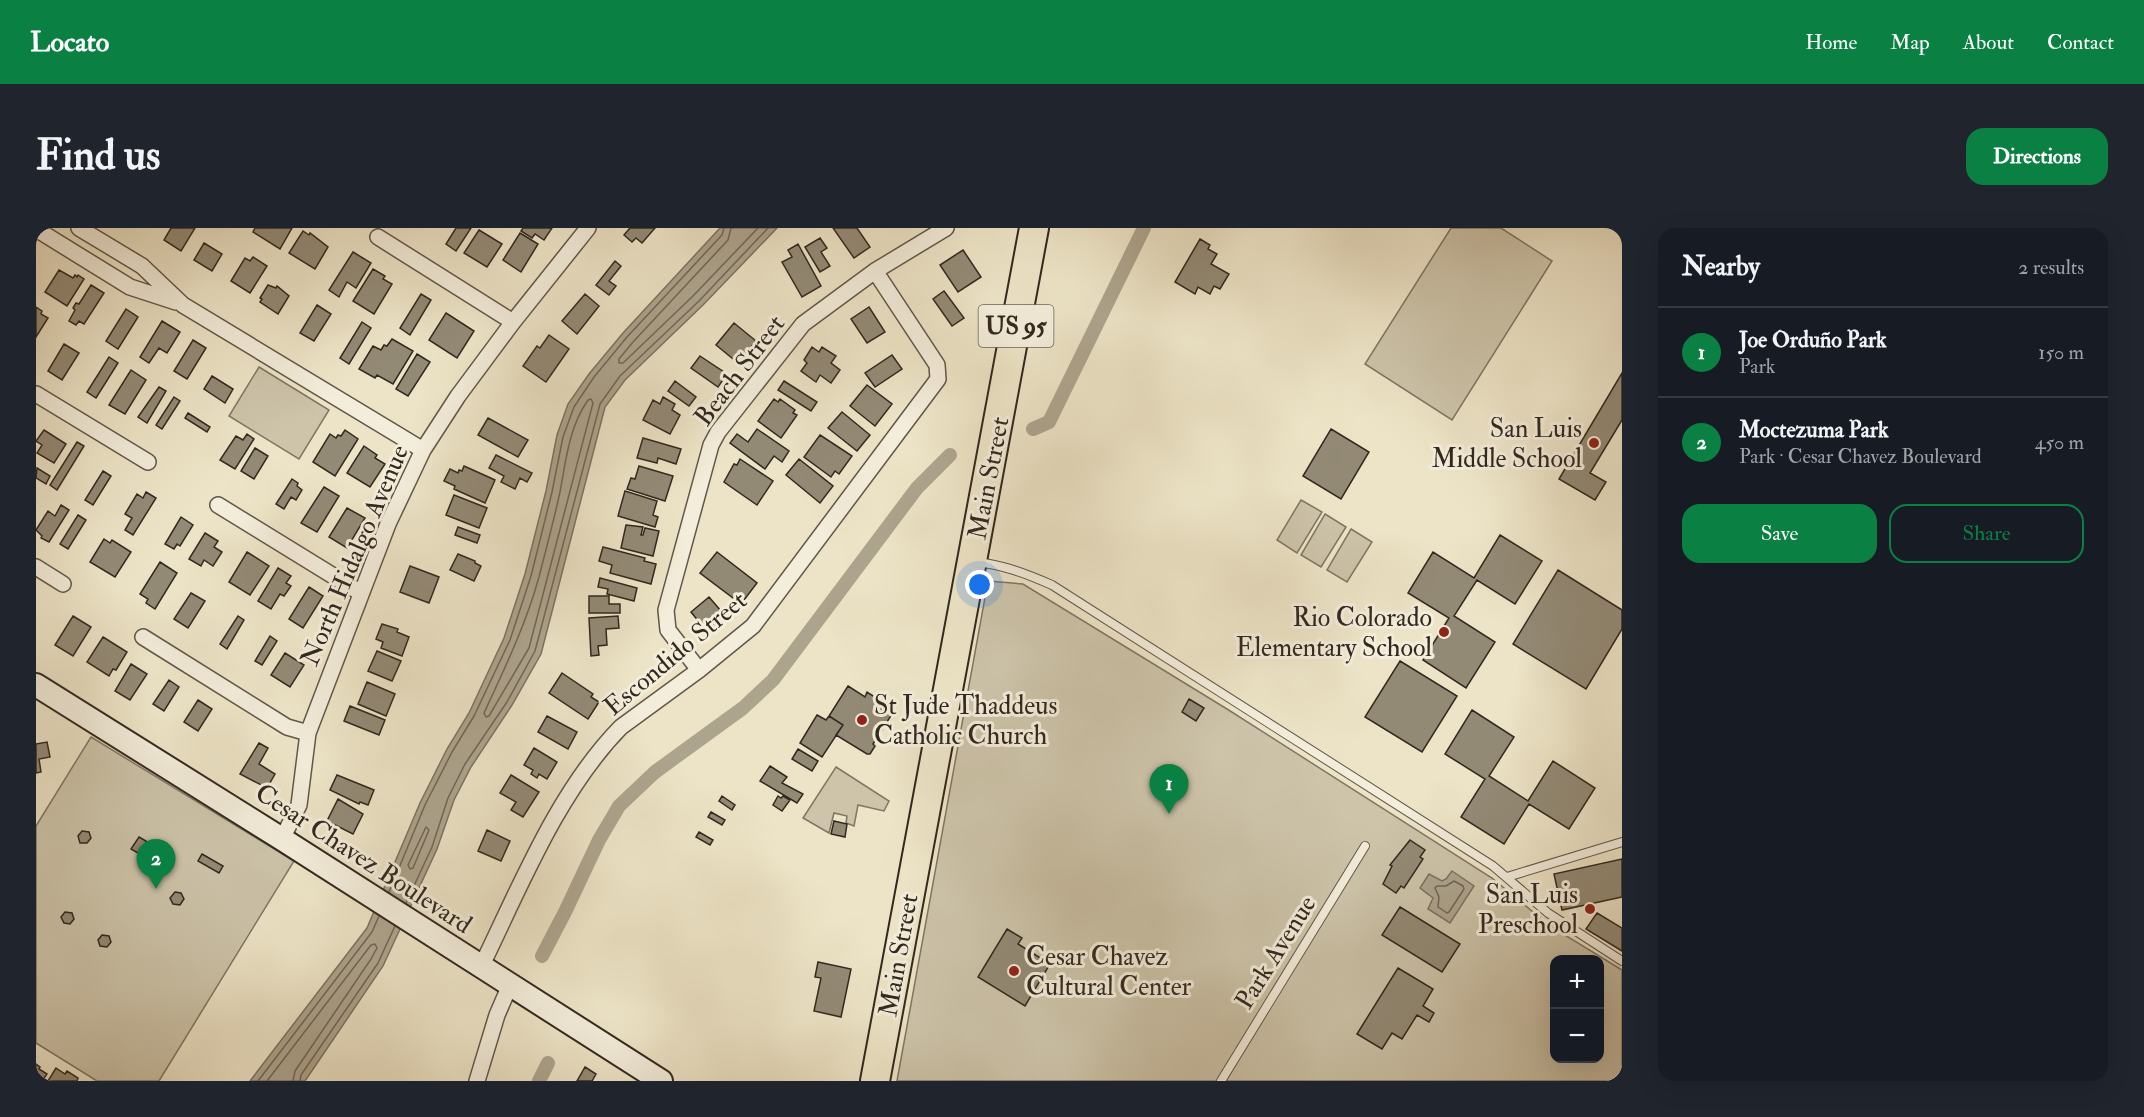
<!DOCTYPE html>
<html lang="en">
<head>
<meta charset="utf-8">
<style>
	body { margin:0; font-family:"IM FELL Double Pica",serif; background:#20242c; color:#f1f3f6 }
	.controls { position:absolute; right:18px; bottom:18px; display:grid; overflow:hidden; border-radius:12px; box-shadow:0 6px 24px #0002 }
	.controls button { width:54px; height:54px; display:grid; place-items:center; padding:0; border:0; border-bottom:2px solid #363941; background:#171b24; color:#f1f3f6; font:30px sans-serif }
	.you { position:absolute; left:944px; top:357px; width:21px; height:21px; margin:-15px; border:4px solid #fff; border-radius:50%; background:#1a73e8; box-shadow:0 0 0 9px #1a73e833 }
	.badge { display:grid; place-items:center; width:39px; height:39px; border-radius:50%; background:#0b8043; color:#fff; font-size:20px; font-weight:700 }
	.pin { position:absolute; translate:-50% -50px; filter:drop-shadow(0 2px 3px #0008) }
	.pin::after { content:''; position:absolute; top:32px; width:21px; height:18px; background:inherit; clip-path:polygon(0 0,100% 0,50% 100%) }
	.list { margin:0; padding:0; list-style:none }
	h2 { display:flex; justify-content:space-between; align-items:center; height:78px; margin:0; padding:0 24px; font-size:26px }
	h2 small { font-size:20px; font-weight:400; color:#9ea1a6 }
	.list li { display:grid; grid-template-columns:39px 1fr auto; gap:18px; align-items:center; box-sizing:border-box; height:90px; padding:0 24px; border-top:2px solid #363941 }
	.list b { display:block; font-size:22px; white-space:nowrap }
	.list p { margin:0; font-size:20px; white-space:nowrap; color:#9ea1a6 }
	.list em { font-size:20px; font-style:normal; color:#9ea1a6 }
	.actions { display:flex; gap:12px; padding:18px 24px }
	.actions a { flex:1; padding:14px 0; border:2px solid #0b8043; border-radius:18px; text-align:center; font-size:21px; color:#0b8043 }
	.actions .main { background:#0b8043; color:#fff }
	.map { position:relative; flex:none; width:1586px; height:853px; overflow:hidden; border-radius:18px }
	header { display:flex; align-items:center; gap:36px; box-sizing:border-box; height:84px; padding:0 30px; background:#0b8043; color:#fff }
	header strong { font-size:28px }
	nav { display:flex; gap:33px; margin-inline-start:auto; font-size:21px }
	.intro { display:flex; align-items:center; justify-content:space-between; box-sizing:border-box; height:144px; padding:0 36px }
	h1 { margin:0; font-size:42px }
	.button { padding:15px 27px; border-radius:18px; background:#0b8043; color:#fff; font-size:21px; font-weight:700 }
	main { display:flex; gap:36px; padding:0 36px }
	aside { flex:1; background:#171b24; border-radius:18px; box-shadow:0 6px 24px #0002 }
	.map>svg:first-child { display:block }
</style>
</head>
<body>
<header>
<strong>Locato</strong>
<nav><a>Home</a><a>Map</a><a>About</a><a>Contact</a></nav>
</header>
<div class="intro"><h1>Find us</h1><a class="button">Directions</a></div>
<main>
<div class="map">
<svg width="1586" height="853" viewBox="0 0 1586 853">
	<rect width="100%" height="100%" fill="#ede4c7"/>
	<filter id="stains"><feTurbulence type="fractalNoise" baseFrequency=".00333" numOctaves="4"/><feColorMatrix values="0 0 0 0 .2 0 0 0 0 .09 0 0 0 0 .02 0 0 0 .5 -.17"/></filter>
	<radialGradient id="worn" r=".72"><stop offset=".6" stop-color="#630" stop-opacity="0"/><stop offset="1" stop-color="#630" stop-opacity=".3"/></radialGradient>
	<path fill="#cdc4aa" stroke="#807664" stroke-width="1.5" fill-rule="evenodd" d="M1415 0H1465L1516 33 1416 192 1329 136Z
		M223 139 293 182 263 231 193 188Z
		M1265 272 1286 284 1261 325 1241 312Z
		M1289 286 1310 299 1285 339 1265 327Z
		M1315 301 1336 314 1311 354 1291 342Z
		M952 353 987 356 1191 481 1456 650 1514 698 1586 742V853H861ZM1518 732H1564V830H1518Z
		M55 509 258 633 123 853H61L0 815V598Z
		M800 539 853 573 848 583 822 577 818 598 810 595 811 588 798 585 793 605 767 590Z"/>
	<path fill="#ada48e" stroke="#7c7262" stroke-width="1.5" d="M684 0H741L667 77 589 152 569 179 505 426 476 477 435 539 418 572 401 621 347 738 269 853H214L331 700 384 575 411 521 433 485 468 410 489 346 510 263 521 207 532 176 553 146 587 105Z
		M1416 643 1438 658 1414 695 1392 681 1397 670 1384 660 1393 646 1406 653 1410 651Z"/>
	<g fill="none" stroke-linecap="round" stroke-linejoin="round">
		<path stroke="#706656" stroke-width="1.5" d="M695 0 692 12 597 114 583 131V135H587L657 68 722 0
			M555 171 557 175 493 420 453 488 450 489 448 485C469 440 490 396 503 349 510 321 518 292 524 264 530 232 533 199 552 172Z
			M390 599 393 602 377 640 374 641 372 637Z
			M1418 653 1427 658 1428 661 1413 684 1411 685 1402 679 1403 669 1399 660 1401 658H1410Z
			M353 664 389 577 416 524 438 488 474 412 495 348 516 264 527 209 538 179 558 149 591 109 686 7 688 0
			M370 675 396 619 412 570 429 536 471 474 499 423 564 176 584 148 663 73 732 0
			M222 853 336 704 343 688
			M231 853 335 717 339 716 341 720 335 731 259 843 257 853
			M264 853 265 847 342 735 359 698"/>
		<path stroke="#ada48e" stroke-width="14" d="M997 201 1013 194 1108 0
			M506 728 529 684 563 612 583 578 619 544 707 480 737 452 881 260 914 227
			M503 853 512 835"/>
	</g>
	<path fill="#938a76" stroke="#32281f" stroke-width="1.5" d="M135 0H159L145 23 128 12Z
		M219 0H256L244 21 217 4Z
		M420 0H435L420 23 410 16Z
		M487 0H516L508 12 499 6 496 10 485 3Z
		M594 0H619L606 15 600 10 596 14 588 7Z
		M797 0H821L834 19 818 30Z
		M443 2 466 16 451 39 428 25Z
		M267 3 273 7 274 5 292 19 279 41 253 25Z
		M484 5 502 16 485 44 467 32Z
		M784 10 791 20 785 24 794 38 784 44 769 19Z
		M1164 11 1174 17 1172 21 1181 26 1175 36 1193 46 1184 61 1178 58 1174 66 1162 59 1159 66 1139 54Z
		M168 15 186 26 176 43 158 32Z
		M762 16 785 58 766 69 746 34 756 29 752 22Z
		M927 22 945 49 922 64 904 37Z
		M317 24 335 35 320 60 311 54 303 69 293 62Z
		M217 29 231 38 214 65 195 53 209 30 214 33Z
		M579 33 585 38 573 53 580 58 573 67 560 57Z
		M337 41 349 48 347 51 356 56 338 86 317 73Z
		M23 42 37 50 39 47 41 49 42 47 48 51 31 78 9 64Z
		M55 57 68 65 48 96 43 93 40 97 33 93 39 82 37 80 40 75 43 76Z
		M232 57 240 60 241 58 253 68 242 86 224 74 226 71 224 70Z
		M908 63 928 90 916 98 897 71Z
		M385 66 395 72 374 107 364 100Z
		M549 66 563 78 541 106 526 93Z
		M281 77 295 86 278 113 264 105Z
		M0 79 6 83 5 86 12 90 0 109Z
		M833 79 849 104 831 115 815 91Z
		M90 81 102 89 82 121 70 113Z
		M410 85 438 103 421 130 393 112Z
		M126 93 144 104 131 125 123 120 113 135 104 129Z
		M326 94 335 100 313 136 304 130Z
		M698 95 720 113 702 135 680 117Z
		M513 107 533 121 510 154 487 138 501 118 504 120Z
		M356 111 377 123 357 156 341 147 339 150 323 141 337 118 345 122 348 117 351 118Z
		M157 112 170 120 151 151 138 143Z
		M28 116 43 125 26 152 12 143Z
		M776 119 783 124 786 119 800 128 795 135 804 142 795 155 784 147 780 154 765 143 771 135 768 132Z
		M381 126 394 134 372 168 360 161Z
		M856 127 866 141 839 159 829 145Z
		M664 128 691 146 682 159 655 140Z
		M73 129 82 135 60 170 51 164Z
		M95 142 110 152 89 186 73 177Z
		M1586 145V192L1554 245 1570 254 1559 272 1523 251Z
		M176 148 197 161 189 175 168 161Z
		M639 153 660 169 653 178 632 163Z
		M748 153 781 174 775 183 742 162Z
		M831 157 856 176 839 198 814 178Z
		M123 159 130 163 111 195 102 189Z
		M138 169 144 173 126 201 120 197Z
		M627 169 639 176 636 182 644 187 634 206 607 192 617 172 624 176Z
		M738 171 742 174 744 171 759 182 757 185 761 187 745 210 722 193Z
		M806 184 834 207 821 223 792 200Z
		M152 185 174 199 171 204 149 190Z
		M452 190 492 212 482 229 442 207Z
		M721 201 753 223 746 234 738 228 729 241 694 215 701 206 712 214Z
		M1295 201 1333 224 1305 271 1267 248Z
		M8 202 30 216 18 235 1 225 6 217 0 213Z
		M309 202 322 211 299 248 277 234 294 206 300 210 302 207 305 208Z
		M211 206 218 211 199 241 184 232 200 208 207 212Z
		M784 207 816 228 803 246 799 243 795 249 768 229Z
		M607 210 645 221 640 236 622 230 621 235 601 230Z
		M41 214 48 218 21 262 14 257Z
		M328 218 341 227 339 230 349 236 334 259 311 245Z
		M219 220 232 228 218 251 205 243Z
		M460 227 496 245 491 254 484 250 479 261 465 254 468 248 453 240Z
		M704 231 737 253 721 277 688 254 698 236 701 237Z
		M763 231 797 258 784 275 750 247Z
		M428 238 459 252 449 275 418 261 419 258 408 253 414 241 422 245 423 242 426 243Z
		M603 238 637 248 629 273 591 261 595 250 599 251Z
		M1 240 14 248 10 256 0 250Z
		M67 243 75 248 57 277 49 272Z
		M256 251 262 255 261 258 266 262 260 272 255 269 248 281 240 276Z
		M288 259 303 268 281 304 265 295Z
		M589 263 621 273 617 287 622 289 619 299 582 288Z
		M110 264 120 270 97 307 89 302 96 290 89 286 101 266 107 270Z
		M418 267 451 280 443 300 410 287Z
		M25 277 33 282 13 314 5 310 6 308 0 302 12 283 19 288Z
		M311 280 329 290 311 320 293 309Z
		M42 287 50 292 32 321 24 316Z
		M145 289 157 297 144 318 141 316 138 321 129 316Z
		M590 297 607 299 605 307H607L609 300 623 303 617 328 585 320Z
		M422 299 444 307 441 315 419 307Z
		M169 305 182 313 178 319 186 324 177 338 168 332 165 338 153 331Z
		M1464 307 1506 333 1479 376 1441 352 1418 388 1459 414 1430 460 1387 432 1413 390 1372 365 1397 324 1438 350Z
		M68 311 74 315 76 312 95 324 79 349 54 334Z
		M567 319 609 330 608 333 620 336 615 356 574 345 576 337 563 333Z
		M211 324 233 338 214 367 193 354Z
		M681 324 721 355 705 376 664 345Z
		M422 326 439 333V335L445 338 438 353 414 342Z
		M124 334 141 345 119 381 110 375 112 371 104 366Z
		M374 338 403 349 393 375 364 364Z
		M242 340 255 348 250 355 255 358 248 368 244 366 235 381 222 373Z
		M1522 342 1586 382V401L1550 461 1477 416Z
		M564 350 601 360 598 373 571 366 572 361 562 359Z
		M273 359 287 368 267 400 253 391Z
		M155 365 169 373 152 400 138 391Z
		M553 368H573V376H584V385H553Z
		M673 369 691 390 672 405 655 384Z
		M37 388 55 399 37 428 19 417Z
		M202 388 208 392 191 421 184 416Z
		M582 388 583 400 570 401 571 417 562 418 563 427 555 428 553 390Z
		M346 396 362 401 361 404 373 409 366 428 345 420 347 414 340 411Z
		M234 408 241 413 226 437 219 433Z
		M67 409 91 424 80 442 77 441 73 448 51 434Z
		M341 423 365 433 356 453 332 443Z
		M249 425 268 437 254 459 235 447Z
		M1364 433 1421 468 1386 524 1329 489Z
		M95 436 111 446 94 472 79 463Z
		M526 445 557 466 555 469 563 474 552 491 513 465Z
		M133 452 143 459 128 483 117 476Z
		M331 454 359 466 350 488 322 476Z
		M812 458 829 469 831 464 842 471 839 475 856 486 837 516 839 518 834 526H831L800 507 807 497 793 488Z
		M1153 471 1168 480 1160 493 1146 484Z
		M162 472 176 481 162 503 148 494Z
		M314 478 349 492 343 507 308 493Z
		M1436 482 1478 509 1453 548 1492 573 1517 533 1559 560 1533 601 1493 576 1468 616 1425 589 1449 551 1409 526Z
		M781 487 790 492 793 488 807 497 786 529 764 515Z
		M511 488 541 504 532 521 502 504Z
		M11 514 14 529 3 531 5 544 0 545V516Z
		M223 515 232 520 223 536 239 546 231 560 204 546Z
		M498 520 521 534 511 551 503 546 501 550 495 546 497 542 488 537Z
		M762 521 782 533 776 543 756 531Z
		M734 538 751 549 746 555 767 566 761 575 724 553Z
		M301 547 338 562 332 577 324 574 323 576 294 562Z
		M475 547 503 564 487 589 475 582 480 574 464 565Z
		M686 568 699 577 696 582 683 573Z
		M742 568 745 570 747 568 754 572 746 583 737 577Z
		M302 571 327 586 317 606 291 593Z
		M675 584 689 592 686 597 672 589Z
		M798 593 811 596 809 609 795 606Z
		M451 602 474 613 465 633 442 623Z
		M46 603 53 604 55 610 51 615H44L42 608Z
		M663 604 677 612 674 617 660 609Z
		M103 609 115 616 107 628 95 621Z
		M1374 612 1389 622 1384 629 1387 631 1368 660 1365 658 1360 665 1347 656 1356 638 1354 637Z
		M166 626 187 638 183 645 162 633Z
		M1586 631V669L1526 682 1518 646Z
		M139 664 145 665 148 671 144 677 137 676 134 670Z
		M1364 679 1424 716 1406 744 1346 707Z
		M29 684 36 685 38 691 34 696 28 695 25 689Z
		M1561 685 1586 700V723L1550 701Z
		M971 701 986 710 982 716 1014 736 989 778 942 749Z
		M66 707 73 708 75 714 71 719 64 718 62 712Z
		M782 734 815 741 805 789 778 783 785 750 779 749Z
		M1362 740 1397 761 1387 778 1398 785 1393 794 1381 787 1366 811 1356 805 1346 821 1321 806Z
		M0 836 4 839 3 841 11 846 6 853H0Z
		M549 839 560 846 556 853H541Z
		M20 840 29 846 31 843 42 850 41 853H12Z"/>
	<g fill="none" stroke-linecap="round" stroke-linejoin="round">
		<g stroke="#615749" stroke-width="10">
			<path id="lane" d="M940 334C968 337 991 346 1016 357L1457 638 1512 685 1586 733
				M1471 649 1586 614
				M1185 853 1329 618"/>
		</g>
		<g stroke="#615749" stroke-width="18">
			<path id="street" d="M43 0 106 38 147 77 387 222
				M0 1 94 59 140 74
				M342 9 477 94
				M0 166 112 234
				M182 277 325 365
				M0 339 27 356
				M107 409 251 499 272 505
				M663 442 632 402 630 382 675 217 682 204 767 96 839 43 910 0
				M246 611 263 577 272 505 352 296 387 222 422 168 477 94 552 0
				M445 739C484 659 522 563 585 499L663 442 717 398 902 151 901 137 839 43
				M441 853 461 787 474 757"/>
		</g>
		<g stroke="#32281f" stroke-width="26">
			<path id="secondary" d="M0 457 246 611 625 853"/>
		</g>
		<g stroke="#32281f" stroke-width="32">
			<path id="highway" d="M839 853 998 0"/>
		</g>
		<use href="#lane" stroke="#f3eddb" stroke-width="8"/>
		<use href="#street" stroke="#f3eddb" stroke-width="15"/>
		<use href="#secondary" stroke="#f3eddb" stroke-width="22"/>
		<use href="#highway" stroke="#ede4c7" stroke-width="28"/>
	</g>
	<g fill="#8f2418" stroke="#f3eddb" stroke-width="2">
		<circle cx="1558" cy="215" r="6"/>
		<circle cx="1408" cy="404" r="6"/>
		<circle cx="826" cy="492" r="6"/>
		<circle cx="1554" cy="681" r="6"/>
		<circle cx="978" cy="743" r="6"/>
	</g>
	<g text-anchor="middle" stroke-width="6" stroke-linejoin="round" paint-order="stroke">
		<rect fill="#f3eddb" stroke="#6c6357" stroke-width="1.5" x="942.5" y="77" width="75" height="42" rx="4.5"/>
		<g font-size="24" font-weight="bold" fill="#32281f">
			<text x="980" y="106">US 95</text>
		</g>
		<g font-size="26" fill="#32281f" stroke="#f3eddb">
			<text transform="translate(703 142) rotate(-53)" y="9">Beach Street</text>
			<text transform="translate(952 250) rotate(-79)" y="9">Main Street</text>
			<text transform="translate(318 327) rotate(-67)" y="9">North Hidalgo Avenue</text>
			<text transform="translate(639 425) rotate(-40)" y="9">Escondido Street</text>
			<text transform="translate(328 630) rotate(33)" y="9">Cesar Chavez Boulevard</text>
			<text transform="translate(1239 724) rotate(-58)" y="9">Park Avenue</text>
			<text transform="translate(862 727) rotate(-80)" y="9">Main Street</text>
		</g>
		<g font-size="26" fill="#32281f" stroke="#f3eddb" text-anchor="end">
			<text x="1546" y="209">San Luis<tspan x="1546" dy="30">Middle School</tspan></text>
			<text x="1396" y="398">Rio Colorado<tspan x="1396" dy="30">Elementary School</tspan></text>
			<text x="838" y="486" text-anchor="start">St Jude Thaddeus<tspan x="838" dy="30">Catholic Church</tspan></text>
			<text x="1542" y="675">San Luis<tspan x="1542" dy="30">Preschool</tspan></text>
			<text x="990" y="737" text-anchor="start">Cesar Chavez<tspan x="990" dy="30">Cultural Center</tspan></text>
		</g>
	</g>
	<rect width="100%" height="100%" filter="url(#stains)"/>
	<rect width="100%" height="100%" fill="url(#worn)"/>
</svg>
<div class="controls">
<button>+</button>
<button>−</button>
</div>
<div class="you"></div>
<div class="pin badge" style="left:1133px;top:586px">1</div>
<div class="pin badge" style="left:120px;top:661px">2</div>
</div>
<aside>
<h2>Nearby<small>2 results</small></h2>
<ul class="list">
<li><span class="badge">1</span><div><b>Joe Orduño Park</b><p>Park</p></div><em>150 m</em></li>
<li><span class="badge">2</span><div><b>Moctezuma Park</b><p>Park · Cesar Chavez Boulevard</p></div><em>450 m</em></li>
</ul>
<div class="actions"><a class="main">Save</a><a>Share</a></div>
</aside>
</main>
</body>
</html>
